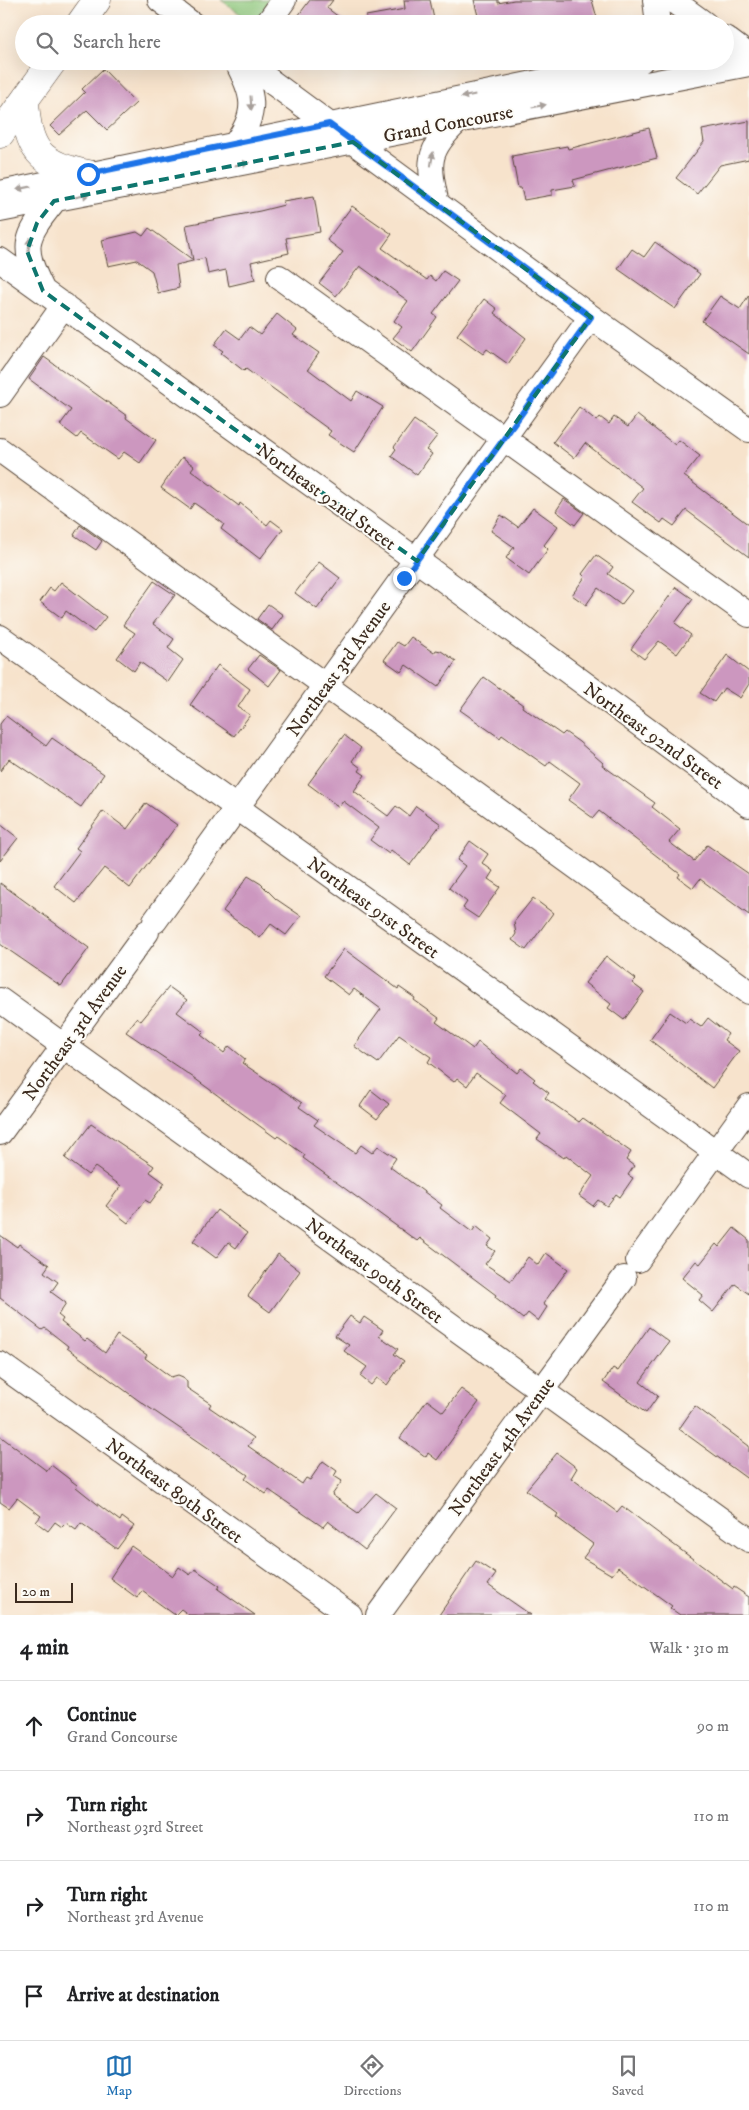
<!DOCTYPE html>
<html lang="en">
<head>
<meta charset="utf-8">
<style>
	body { margin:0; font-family:"IM FELL DW Pica",serif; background:#f2f2f2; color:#202124 }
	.scale { position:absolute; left:15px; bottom:12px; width:58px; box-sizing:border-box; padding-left:5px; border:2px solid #3b2a1e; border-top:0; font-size:14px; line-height:18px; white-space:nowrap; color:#3b2a1e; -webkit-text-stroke:4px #fdfcf7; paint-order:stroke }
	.stop { position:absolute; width:15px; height:15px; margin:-11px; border:4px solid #1a73e8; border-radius:50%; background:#fff }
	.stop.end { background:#1a73e8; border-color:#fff; box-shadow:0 1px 5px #0008 }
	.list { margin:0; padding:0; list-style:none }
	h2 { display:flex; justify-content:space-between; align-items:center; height:65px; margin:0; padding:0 20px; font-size:21px }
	h2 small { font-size:16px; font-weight:400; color:#757577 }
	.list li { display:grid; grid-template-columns:32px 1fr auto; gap:15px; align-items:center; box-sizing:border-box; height:90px; padding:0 20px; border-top:1px solid #e0e0e0 }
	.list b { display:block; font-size:19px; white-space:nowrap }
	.list p { margin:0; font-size:16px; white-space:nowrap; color:#757577 }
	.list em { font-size:16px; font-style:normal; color:#757577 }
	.icon { flex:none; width:28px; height:28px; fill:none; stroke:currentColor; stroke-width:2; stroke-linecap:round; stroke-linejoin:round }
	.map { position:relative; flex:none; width:749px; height:1615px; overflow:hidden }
	.search { position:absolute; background:#fff; box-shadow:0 5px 20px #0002; left:15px; right:15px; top:15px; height:55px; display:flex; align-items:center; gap:12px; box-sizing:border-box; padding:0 18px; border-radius:28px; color:#757577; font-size:19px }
	.sheet { height:425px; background:#fff }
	nav { display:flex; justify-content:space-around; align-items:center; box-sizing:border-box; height:70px; border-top:1px solid #e0e0e0; background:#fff; font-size:14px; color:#757577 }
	nav a { display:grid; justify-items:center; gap:2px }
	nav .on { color:#1f6fb2 }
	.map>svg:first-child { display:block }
</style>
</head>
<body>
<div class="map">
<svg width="749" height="1615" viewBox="0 0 749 1615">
	<rect width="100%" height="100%" fill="#fdfcf7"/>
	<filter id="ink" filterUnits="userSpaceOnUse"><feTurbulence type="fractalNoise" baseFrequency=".02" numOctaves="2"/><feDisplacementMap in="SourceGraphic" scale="10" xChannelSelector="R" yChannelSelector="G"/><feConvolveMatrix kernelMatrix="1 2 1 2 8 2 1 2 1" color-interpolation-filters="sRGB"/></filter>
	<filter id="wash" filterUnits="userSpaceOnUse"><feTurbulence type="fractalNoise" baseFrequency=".0096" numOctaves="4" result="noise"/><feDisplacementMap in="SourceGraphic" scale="20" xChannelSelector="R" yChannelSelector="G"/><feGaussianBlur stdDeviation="1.12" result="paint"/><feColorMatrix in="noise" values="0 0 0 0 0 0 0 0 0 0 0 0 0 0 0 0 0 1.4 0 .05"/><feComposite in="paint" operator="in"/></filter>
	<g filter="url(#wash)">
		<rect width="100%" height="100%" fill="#f7e3cc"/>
		<path fill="#8ec77b" stroke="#64784c" d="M221 0H272L254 24Z"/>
		<g id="blocks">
			<path fill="#cc97bf" d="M310 0H333L327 8 348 24H292Z
				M404 0H430L435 24H367L366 16 405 9Z
				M474 0H498V3L514 0H592L597 18 575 24H480Z
				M103 69 136 103 107 130 87 110 59 135 50 126 85 92 82 89Z
				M749 121V159L720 165 697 194 676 178 704 142 702 130Z
				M649 128 657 158 573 180 575 186 552 190V195L524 200 521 188H518L512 156 567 146 568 149Z
				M314 196 320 232 286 238 289 253 251 262 255 280 229 286 226 270 208 274 205 258 176 265 179 288 158 293 152 271 137 260 108 266 102 240 137 232 143 236 149 228 193 260 186 225 260 211 284 205 283 201Z
				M352 206 392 234 382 248 427 280 430 276 436 281 443 271 458 281 433 314 437 317 412 352 393 338 402 327 394 321 408 301 360 266 336 296 319 283 343 252 327 240Z
				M655 242 700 274 675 309 618 269 632 249 644 257Z
				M749 295V354L702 321 720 296 740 309Z
				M484 299 497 309 494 313 526 338 508 364 487 349 483 354 457 335Z
				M277 314 297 330 293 335 319 353 308 369 351 401 357 391 383 407 354 452 328 435 331 431 246 369 244 371 221 353 223 351 214 345 226 329 240 339 249 327 260 335Z
				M44 357 127 416 126 418 156 440 140 463 124 452 118 459 81 433 77 438 60 425 71 410 29 379Z
				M579 407 597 421 600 417 609 424 614 417 628 427 637 415 675 445 679 440 700 456 684 476 749 525V557L686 510 674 526 664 519 661 523 632 502 643 488 585 443 574 458 553 442Z
				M414 420 437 436 426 450 432 454 417 475 391 456 396 449 394 447Z
				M182 457 194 466 191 470 239 506 240 503 267 525 271 520 283 529 260 559 221 529 224 524 194 503 190 509 161 488Z
				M564 499 584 513 575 525 556 511Z
				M533 508 558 526 544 545 548 549 529 575 506 558 514 547 491 531 501 515 518 527Z
				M80 525 102 541 96 550 74 535Z
				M596 555 613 567 608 574 632 591 621 605 598 588 586 605 572 595 585 577 582 574Z
				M319 562 340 578 317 609 295 593Z
				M154 581 175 595 153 624 174 639 168 648 183 660 168 682 140 662 134 671 117 658 135 633 123 625Z
				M61 582 106 617 94 632 66 611 62 618 40 602 50 588 54 591Z
				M676 587 693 599 675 623 691 635 677 654 659 641 644 659 631 649Z
				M268 604 283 615 272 630 257 619Z
				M411 637 434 653 436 650 441 651 456 661 438 687 406 665 401 672 384 660 397 642 404 646Z
				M259 655 281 670 269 686 248 669Z
				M727 655 749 672V684L740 698 724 688 714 702 700 693Z
				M218 665 250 689 238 707 250 715 234 736 190 705Z
				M484 677 523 705 522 707 562 735 565 732 579 742 603 763 602 765 655 803 652 807 680 829 669 842 694 861 707 845 749 874V915L700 879 693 888 678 877 680 874 599 811 593 818 568 800 580 783 550 761 546 766 502 735 500 738 460 710Z
				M6 716 46 746 52 738 104 774 81 807 9 759 0 771V724Z
				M344 735 361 748 352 761 361 768 359 771 365 775 354 791 388 816 396 806 409 816 416 806 441 824 410 865 391 850 389 854 370 840 379 828 343 801 339 807 308 784Z
				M146 803 177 825 130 888 104 868 76 903 54 886 80 851 76 848 103 811 127 829Z
				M0 824 18 838 0 861Z
				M470 841 488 854 482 863 493 871 488 879 500 887 478 918 463 908 467 902 449 888 465 866 457 860Z
				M248 876 261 884 276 899 301 916 286 935 271 924 260 938 223 911Z
				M0 883 89 948 61 986 0 944Z
				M533 898 553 913 526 950 512 940 516 934 514 922Z
				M344 949 398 989 399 987 415 998 414 1000 439 1018 436 1022 473 1049 478 1042 517 1073 521 1068 535 1079 533 1081 549 1093 545 1098 579 1122 583 1118 631 1152 626 1160 634 1166 628 1175 633 1178 620 1197 616 1194 607 1206 598 1200 593 1206 579 1196 593 1176 566 1155 564 1158 537 1139 541 1134 500 1103 506 1095 476 1073 467 1086 457 1078 454 1082 428 1062 431 1057 399 1035 378 1063 354 1046 381 1009 354 989 349 995 324 976Z
				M606 956 636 979 632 983 644 992 624 1020 608 1008 611 1004 585 983Z
				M169 987 187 1000 177 1012 204 1032 201 1035 224 1053 229 1046 245 1059 242 1063 302 1103 299 1107 318 1120 314 1125 355 1153 361 1145 372 1153 378 1146 396 1158 390 1167 442 1205 440 1208 472 1232 476 1226 492 1239 487 1246 495 1251 485 1264 511 1281 528 1257 538 1265 546 1253 568 1269 543 1304 547 1307 538 1321 528 1313 523 1319 495 1297 496 1295 420 1238 417 1241 303 1158 305 1155 278 1136 276 1138 194 1078 126 1032 137 1018 141 1021Z
				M670 1012 686 1023 689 1019 701 1027 708 1018 728 1034 724 1040 739 1051 712 1088 650 1040Z
				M371 1090 389 1104 377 1119 360 1106Z
				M91 1124 154 1166 150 1172 165 1183 150 1203 145 1200 128 1223 106 1206 121 1186 95 1167 88 1175 65 1158Z
				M217 1210 247 1233 236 1248 228 1242 216 1258 193 1241Z
				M734 1228 749 1240V1294L735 1284 713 1312 699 1300 703 1295 682 1278 696 1261 700 1264 716 1244 719 1247Z
				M0 1235 17 1247 19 1244 49 1265 44 1272 58 1282 51 1292 66 1303 58 1315 63 1319 61 1322 85 1341 87 1339 105 1353 117 1335 147 1355 145 1358 171 1377 178 1375 183 1377 187 1382V1388L211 1404 209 1407 254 1438 248 1446 302 1484 306 1478 310 1480 323 1461 337 1471 334 1476 342 1481 332 1495 358 1513 376 1493 396 1508 365 1550 328 1521 323 1527 269 1490 266 1494 245 1479 248 1475 138 1400 67 1348 68 1346 45 1328 42 1330 0 1298Z
				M278 1254 300 1271 270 1312 248 1296Z
				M350 1316 360 1323 364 1317 383 1330 379 1336 398 1349 394 1354 404 1361 387 1385 377 1378 371 1385 360 1376 367 1367 344 1351 349 1345 335 1336Z
				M649 1327 669 1342 640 1382 658 1396 646 1413 603 1382 613 1368 618 1371Z
				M461 1389 479 1402 437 1460 428 1453 426 1457 400 1438 427 1400 443 1412Z
				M695 1406 749 1446V1480L679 1429Z
				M0 1436 47 1471 51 1465 77 1485 76 1487 96 1503 120 1521 122 1517 134 1526 117 1549 81 1523 76 1530 66 1523 62 1527 55 1522 48 1531 36 1522 41 1516 17 1498 9 1508 0 1502Z
				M557 1453 577 1468 571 1478 617 1512 622 1506 733 1589 734 1587 749 1597V1615H680L670 1608 672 1606 618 1567 612 1575 583 1558 593 1544 556 1517 558 1514 526 1490Z
				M131 1546 173 1576 179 1567 190 1575 195 1569 220 1586 218 1589 255 1615H189L181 1609 175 1615 142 1591 137 1598 110 1578Z
				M476 1561 496 1574 488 1585 531 1615H439Z"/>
		</g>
	</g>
	<g filter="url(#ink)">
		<use href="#blocks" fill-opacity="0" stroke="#574638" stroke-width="1"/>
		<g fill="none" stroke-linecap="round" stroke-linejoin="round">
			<g stroke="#574638" stroke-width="26">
				<path id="minor" d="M160 0 192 24
					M655 0 658 24
					M672 0 705 24
					M267 24 284 0
					M725 38 749 56
					M243 61 591 317 749 430
					M235 144C259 112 254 94 236 61
					M0 193 641 61
					M437 204C428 163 426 151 457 122
					M0 210 749 64
					M0 260 433 572 749 805
					M279 277 749 615
					M42 289C21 246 24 238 54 201
					M0 395 64 305
					M0 450 749 992
					M0 637 749 1176
					M155 921 591 317
					M0 1000 749 1540
					M0 1133 147 932
					M638 1260 749 1106
					M0 1364 350 1615
					M378 1615 624 1278"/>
			</g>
			<g stroke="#574638" stroke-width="29">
				<path id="major" d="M80 24 97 0
					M25 100C27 149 39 165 88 174
					M0 134 53 61"/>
			</g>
			<use href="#minor" stroke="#fff" stroke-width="24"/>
			<use href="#major" stroke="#fff" stroke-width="28"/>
		</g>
		<defs><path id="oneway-solid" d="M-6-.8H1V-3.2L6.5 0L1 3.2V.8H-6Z" transform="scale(1.25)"/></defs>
		<g fill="#a79f9a">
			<use href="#oneway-solid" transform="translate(468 96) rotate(169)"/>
			<use href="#oneway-solid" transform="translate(251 103) rotate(86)"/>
			<use href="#oneway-solid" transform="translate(539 106) rotate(-11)"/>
			<use href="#oneway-solid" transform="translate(432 159) rotate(-81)"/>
			<use href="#oneway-solid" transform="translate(242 164) rotate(-11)"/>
			<use href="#oneway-solid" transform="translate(24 188) rotate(168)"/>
			<use href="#oneway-solid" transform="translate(82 196) rotate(-11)"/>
			<use href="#oneway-solid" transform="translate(29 245) rotate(-85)"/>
		</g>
	</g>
	<g fill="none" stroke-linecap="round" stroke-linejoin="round" filter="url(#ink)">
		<path stroke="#1a73e8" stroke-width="6" d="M88 174 329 124 591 317 404 578"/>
	</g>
	<path fill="none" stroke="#0f766e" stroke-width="4" stroke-dasharray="10 6" stroke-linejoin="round" d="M353 142 591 317 417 561 43 291 27 251 37 223 54 201Z"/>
	<g text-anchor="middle" stroke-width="4" stroke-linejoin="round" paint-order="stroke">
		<g font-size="19" fill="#3b2a1e" stroke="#fdfcf7">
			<text transform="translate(448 123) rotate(-11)" y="7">Grand Concourse</text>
			<text transform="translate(327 496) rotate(36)" y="7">Northeast 92nd Street</text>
			<text transform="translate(338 668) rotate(-54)" y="7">Northeast 3rd Avenue</text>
			<text transform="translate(654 735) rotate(36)" y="7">Northeast 92nd Street</text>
			<text transform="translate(374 907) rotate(36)" y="7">Northeast 91st Street</text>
			<text transform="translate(74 1032) rotate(-54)" y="7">Northeast 3rd Avenue</text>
			<text transform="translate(375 1270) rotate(36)" y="7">Northeast 90th Street</text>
			<text transform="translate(501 1446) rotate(-54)" y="7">Northeast 4th Avenue</text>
			<text transform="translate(175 1490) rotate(36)" y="7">Northeast 89th Street</text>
		</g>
	</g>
</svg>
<div class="scale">20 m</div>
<div class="stop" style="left:88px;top:174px"></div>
<div class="stop end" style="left:404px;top:578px"></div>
<div class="search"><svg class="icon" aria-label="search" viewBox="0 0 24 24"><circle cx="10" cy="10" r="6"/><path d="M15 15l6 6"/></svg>Search here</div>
</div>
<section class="sheet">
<h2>4 min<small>Walk · 310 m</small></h2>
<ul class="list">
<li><svg class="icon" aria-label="ahead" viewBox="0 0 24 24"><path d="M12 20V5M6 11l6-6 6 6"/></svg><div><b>Continue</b><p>Grand Concourse</p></div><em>90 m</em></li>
<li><svg class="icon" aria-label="right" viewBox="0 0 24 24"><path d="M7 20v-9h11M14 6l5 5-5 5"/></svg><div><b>Turn right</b><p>Northeast 93rd Street</p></div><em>110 m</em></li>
<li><svg class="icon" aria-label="right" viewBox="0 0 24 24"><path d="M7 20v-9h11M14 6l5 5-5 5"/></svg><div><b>Turn right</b><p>Northeast 3rd Avenue</p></div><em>110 m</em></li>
<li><svg class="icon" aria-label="arrive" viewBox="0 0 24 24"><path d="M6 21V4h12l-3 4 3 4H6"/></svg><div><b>Arrive at destination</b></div></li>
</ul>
</section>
<nav>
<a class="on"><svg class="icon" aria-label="map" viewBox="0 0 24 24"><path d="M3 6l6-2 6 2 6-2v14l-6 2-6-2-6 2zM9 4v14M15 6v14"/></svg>Map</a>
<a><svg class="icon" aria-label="directions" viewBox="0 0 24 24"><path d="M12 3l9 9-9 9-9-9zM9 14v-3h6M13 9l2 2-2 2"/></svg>Directions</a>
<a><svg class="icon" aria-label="saved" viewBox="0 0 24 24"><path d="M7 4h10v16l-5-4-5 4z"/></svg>Saved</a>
</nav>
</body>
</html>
